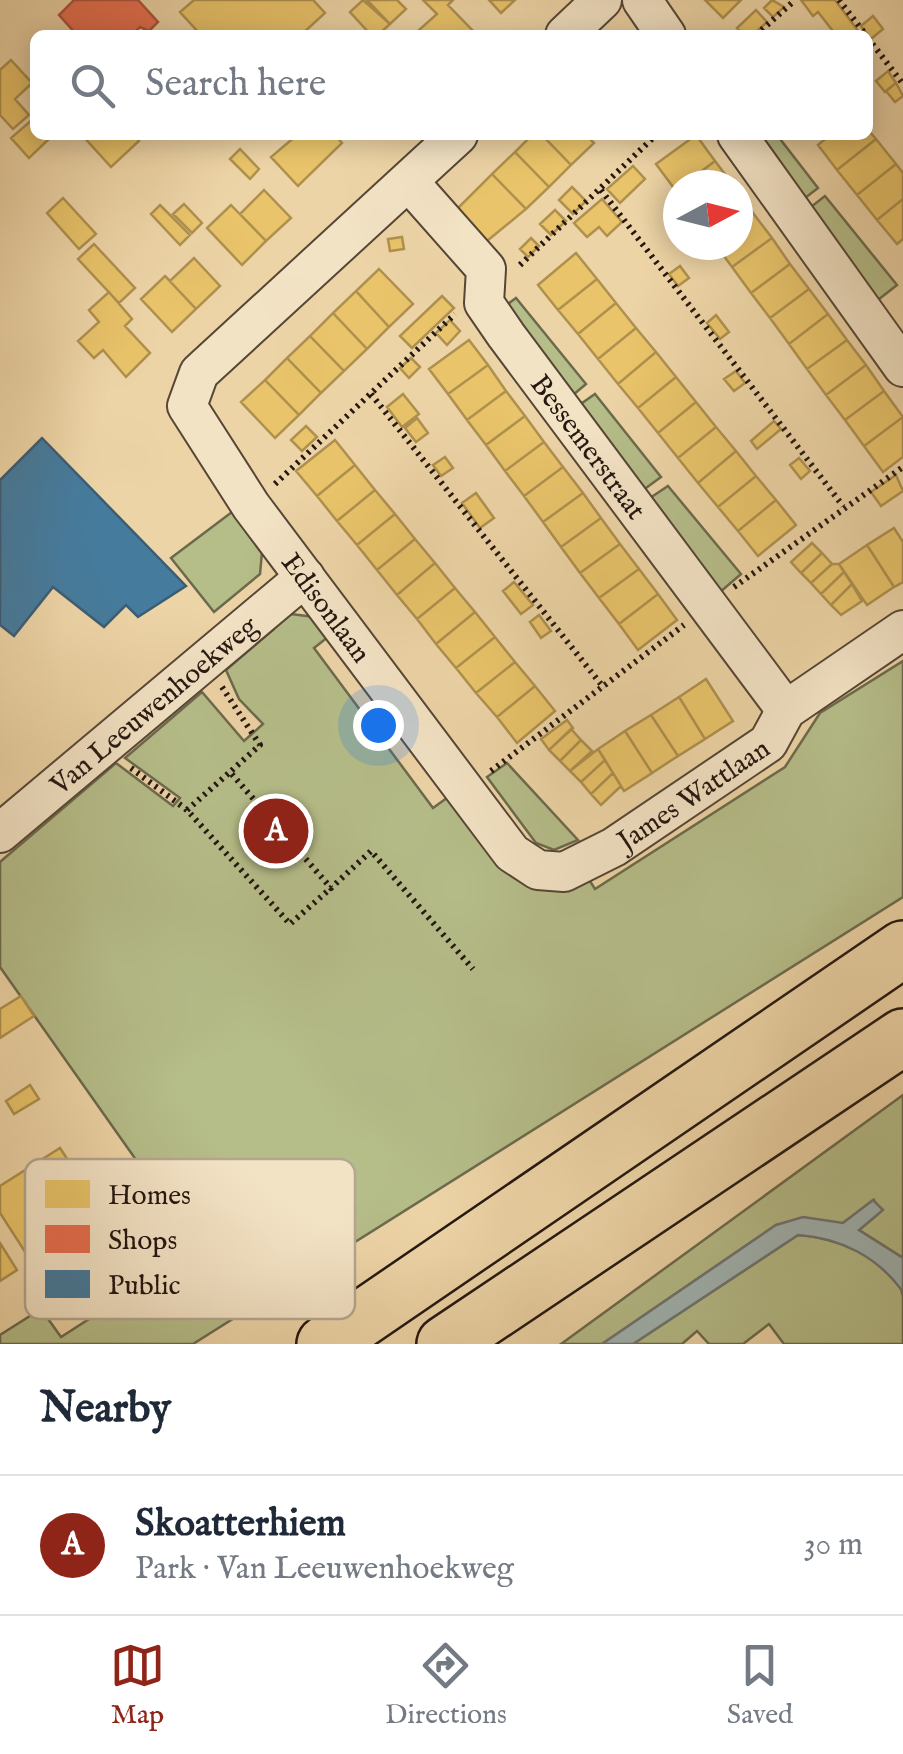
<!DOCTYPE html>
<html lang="en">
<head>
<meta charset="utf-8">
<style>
	body { margin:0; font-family:"IM FELL English",serif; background:#f6f6f7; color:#1f2937 }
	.compass { position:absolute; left:663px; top:170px; width:90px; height:90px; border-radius:50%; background:#fff; box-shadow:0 5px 25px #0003; rotate:83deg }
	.you { position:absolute; left:378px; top:725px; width:35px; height:35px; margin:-25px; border:8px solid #fff; border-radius:50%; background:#1a73e8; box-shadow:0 0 0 15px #1a73e833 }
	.badge { display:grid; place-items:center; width:65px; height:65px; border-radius:50%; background:#8f2418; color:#fff; font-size:32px; font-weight:700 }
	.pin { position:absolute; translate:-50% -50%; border:5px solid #fff; box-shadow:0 2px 10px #0006 }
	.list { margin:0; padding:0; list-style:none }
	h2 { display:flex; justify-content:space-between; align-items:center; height:130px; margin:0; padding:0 40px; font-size:42px }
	h2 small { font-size:32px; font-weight:400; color:#747a83 }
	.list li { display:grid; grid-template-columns:65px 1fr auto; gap:30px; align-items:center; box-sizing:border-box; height:140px; padding:0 40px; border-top:2px solid #e0e1e3 }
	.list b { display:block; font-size:38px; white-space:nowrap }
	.list p { margin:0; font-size:32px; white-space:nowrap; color:#747a83 }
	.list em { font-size:32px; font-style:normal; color:#747a83 }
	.icon { flex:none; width:55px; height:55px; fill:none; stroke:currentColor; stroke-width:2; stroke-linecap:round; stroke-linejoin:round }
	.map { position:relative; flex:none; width:903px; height:1344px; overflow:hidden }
	.search { position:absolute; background:#fff; box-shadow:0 5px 25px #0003; left:30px; right:30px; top:30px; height:110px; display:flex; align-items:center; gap:25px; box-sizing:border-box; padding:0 35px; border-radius:15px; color:#747a83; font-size:38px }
	.sheet { height:270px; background:#fff }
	nav { display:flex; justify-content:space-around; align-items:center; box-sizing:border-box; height:140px; border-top:2px solid #e0e1e3; background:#fff; font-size:28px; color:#747a83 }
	nav a { display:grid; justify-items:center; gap:5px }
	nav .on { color:#8f2418 }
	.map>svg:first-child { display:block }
</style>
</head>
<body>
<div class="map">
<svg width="903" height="1344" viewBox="0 0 903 1344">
	<rect width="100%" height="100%" fill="#edd4a6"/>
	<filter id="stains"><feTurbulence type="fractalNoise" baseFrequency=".002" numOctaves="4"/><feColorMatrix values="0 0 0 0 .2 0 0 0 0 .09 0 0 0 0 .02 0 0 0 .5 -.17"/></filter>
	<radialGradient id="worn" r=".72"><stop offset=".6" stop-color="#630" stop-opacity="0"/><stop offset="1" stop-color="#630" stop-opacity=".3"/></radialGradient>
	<path fill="#b5bd89" stroke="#6c6a4d" stroke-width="2.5" d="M744 135H777L818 188 796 205Z
		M825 196 897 285 869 307 802 214Z
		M516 298 586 384 566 401 501 309Z
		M595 394 661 477 635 496 572 410Z
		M668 486 741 574 712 599 641 504Z
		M232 512 262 552 260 574 214 612 171 558Z
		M283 613 322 618 333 633 314 648 433 808 451 795 503 863 588 878 595 889 785 767 820 713 903 661V897L193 1344H0V1335L41 1309 61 1337 176 1263 163 1238 182 1225 0 967V862L116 763 173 806 180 798 125 758 202 692 244 741 263 724 239 699 226 670 274 629Z
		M507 763 578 840 554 850 536 843 487 777Z
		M903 1095V1258L859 1230 878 1214 874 1200 843 1223 776 1225 602 1344H561Z
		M798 1235C831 1237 896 1256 903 1296 903 1311 903 1329 903 1344H784L769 1324 743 1344H709L697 1331 682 1344H633Z"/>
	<path fill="#a0b5b4" stroke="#6e7573" stroke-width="2.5" d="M873 1200 883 1210 859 1230 903 1258V1292C878 1257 841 1238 798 1235L633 1344H602L776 1225 803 1217 843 1223Z"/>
	<path fill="#e9c46a" stroke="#ae904f" stroke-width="2.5" d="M194 0H313L325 13 301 35H201L180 12Z
		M363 0 390 24 378 35H371L350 12Z
		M367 0H397L406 9 390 24Z
		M423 0H453L448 5 477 35H424L419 30 437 14Z
		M489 0H515L501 13Z
		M705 0H741L723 18Z
		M772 0 784 7 773 17 764 8Z
		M801 0H835L859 32 836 35 818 12 813 16Z
		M756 10 767 22 753 35H744L737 28Z
		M873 16 883 29 871 39 861 26Z
		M11 60 32 83 15 99 29 115 13 129 0 115V70Z
		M888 71 896 83 885 92 876 81Z
		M896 83 903 96 895 102 886 91Z
		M33 119 35 135 50 138 29 158 11 138Z
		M868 130 876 139 837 170 818 145 830 135H868Z
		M82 135H134L139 141 111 167Z
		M297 135H335L342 143 298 186 271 157Z
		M532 135H542L571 165 549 187 515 152Z
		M542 135H586L594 143 571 165Z
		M696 135 715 161 676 191 656 164Z
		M876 139 896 164 857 195 837 170Z
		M240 149 259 169 250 179 230 159Z
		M515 152 549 187 526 209 492 174Z
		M715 161 733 185H683Z
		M896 164 903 173V199L877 220 857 195Z
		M633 166 645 179 620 203 607 189Z
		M492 174 526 209 487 241 456 210Z
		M572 187 586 201 573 214 559 200Z
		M264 190 291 218 266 241 240 214Z
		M738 192 753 213 738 223Z
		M63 198 96 234 79 249 47 213Z
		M602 199 622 222 607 236 599 227 587 237 574 223Z
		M903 199V239L897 244 877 220Z
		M184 204 202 223 192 233 173 214Z
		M160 205 190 235 180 245 151 214Z
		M231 205 266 241 242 265 207 228Z
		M555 210 566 221 551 235 540 224Z
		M753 213 772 238 732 267 716 245H738V223Z
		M402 237 404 249 390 251 388 239Z
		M531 238 539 246 528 257 520 249Z
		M772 238 790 264 751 293 732 267Z
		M94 244 135 288 119 303 78 259Z
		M576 253 597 279 558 310 538 285Z
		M194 258 220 286 196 309 165 276 170 281Z
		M790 264 809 289 770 318 751 293Z
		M680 266 689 278 678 286 669 274Z
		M379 269 413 304 389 327 356 291Z
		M165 276 196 309 172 332 141 299Z
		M597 279 616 303 578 334 558 310Z
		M809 289 828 314 789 344 770 318Z
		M356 291 389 327 367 349 333 313Z
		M109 292 132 319 125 326 150 353 126 377 103 350 94 358 78 341 99 322 89 310Z
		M442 296 454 308 412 348 400 336Z
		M616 303 636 328 598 359 578 334Z
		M333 313 367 349 344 371 310 336Z
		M828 314 847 340 807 369 789 344Z
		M716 315 729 332 720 339 707 323Z
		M450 320 460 331 447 345 436 333Z
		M636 328 656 352 618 384 598 359Z
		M310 336 344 371 321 393 287 358Z
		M469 340 488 365 448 394 429 369Z
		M847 340 866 365 826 395 807 369Z
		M656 352 676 377 638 408 618 384Z
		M287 358 321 393 299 415 265 380Z
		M411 358 420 367 409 378 400 368Z
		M488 365 506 391 467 420 448 394Z
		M866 365 884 391 845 420 826 395Z
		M736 371 745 383 734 391 724 379Z
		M676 377 696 402 658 433 638 408Z
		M265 380 299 415 275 438 241 402Z
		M506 391 525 416 486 445 467 420Z
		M884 391 903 417 864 446 845 420Z
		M403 394 419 414 402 427 387 407Z
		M696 402 716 427 678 458 658 433Z
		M525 416 544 442 505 471 486 445Z
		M903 417V457L883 472 864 446Z
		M417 418 428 433 416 442 405 428Z
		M774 421 781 429 757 449 751 441Z
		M306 426 317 437 302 451 291 440Z
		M716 427 736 451 698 483 678 458Z
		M335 440 355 465 317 496 296 471Z
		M544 442 563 467 524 496 505 471Z
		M736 451 756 476 718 507 698 483Z
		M445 457 453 468 441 476 433 465Z
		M799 458 810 471 801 479 790 465Z
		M355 465 375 490 337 521 317 496Z
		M563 467 583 493 543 522 524 496Z
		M896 475 903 491 881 506 871 492Z
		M756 476 776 500 738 531 718 507Z
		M375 490 395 514 357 545 337 521Z
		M476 493 494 518 480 528 462 503Z
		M583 493 601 518 561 547 543 522Z
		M776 500 796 525 758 556 738 531Z
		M395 514 415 539 377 570 357 545Z
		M601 518 620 544 580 573 561 547Z
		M894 528 903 542V582L894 587 867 545Z
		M415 539 435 563 397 595 377 570Z
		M812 543 822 553 801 573 791 562Z
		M620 544 639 569 599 598 580 573Z
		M867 545 894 587 867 605 839 564Z
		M822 553 832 564 811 583 801 573Z
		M435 563 455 588 417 619 397 595Z
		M832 564H839L844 572 821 594 811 583Z
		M639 569 658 594 619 624 599 598Z
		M844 572 852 584 831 605 821 594Z
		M514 582 533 605 521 614 503 591Z
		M852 584 862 601 841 615 831 605Z
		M455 588 475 612 436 644 417 619Z
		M658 594 677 620 638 650 619 624Z
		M475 612 495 637 456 668 436 644Z
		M539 615 551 631 541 638 530 622Z
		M495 637 515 662 476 693 456 668Z
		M515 662 535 686 497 717 476 693Z
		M706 679 733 721 705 739 679 697Z
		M535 686 555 711 517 743 497 717Z
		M679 697 705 739 678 756 651 715Z
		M651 715 678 756 652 773 625 731Z
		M567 720 573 728 549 750 541 739Z
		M571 729 581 740 560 761 549 750Z
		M625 731 652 773 624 791 598 749Z
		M581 740 592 751 570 771 560 761Z
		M598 749 605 760 581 782 570 771Z
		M605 760 613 773 591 794 581 782Z
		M613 773 621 786 601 805 591 794Z
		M21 996 34 1016 0 1038V1009Z
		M30 1085 39 1099 14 1114 6 1101Z
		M60 1148 102 1212 29 1258 0 1213V1186Z
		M0 1243 17 1270 0 1281Z"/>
	<path fill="#e76f51" stroke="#ac543e" stroke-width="2.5" d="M74 0H138L158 22 149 31 140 27 132 35H77L59 15Z"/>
	<path fill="#457b9d" stroke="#3b5d73" stroke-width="2.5" d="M42 438 186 586 138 617 126 605 104 627 53 587 14 636 0 625V480Z"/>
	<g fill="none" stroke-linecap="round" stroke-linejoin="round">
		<g stroke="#564636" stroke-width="42">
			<g id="minor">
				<path d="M642 0 666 35"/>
				<path d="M565 35 602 0"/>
				<path id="s1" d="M458 135 199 373 187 406 251 506 512 853 538 870 564 872 614 847 768 743 786 710 903 630"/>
				<path d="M737 135 903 367"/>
				<path id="s2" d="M409 182 486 269 484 303 506 335 786 710"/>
				<path id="s3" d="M0 833 305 577"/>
			</g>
		</g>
		<g stroke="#241611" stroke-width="60">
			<path id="motorway" d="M325 1344 903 949
				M445 1344 903 1037"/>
		</g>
		<path stroke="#241611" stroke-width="6" stroke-dasharray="2.5 5" stroke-linecap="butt" d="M839 0 866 35
			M756 35 795 0
			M868 38 903 84
			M601 190 843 506
			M520 265 656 135
			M371 394 604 688
			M275 484 455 314
			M734 587 903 467
			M222 687 260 745 230 772 331 888 371 851 473 969
			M131 768 187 810 290 924 331 888
			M491 771 684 625
			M187 810 230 772"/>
		<use href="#minor" stroke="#f3e3c5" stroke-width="38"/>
		<use href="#motorway" stroke="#edd4a6" stroke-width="55"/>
	</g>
	<g text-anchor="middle" stroke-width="10" stroke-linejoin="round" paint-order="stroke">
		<g font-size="28" fill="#241611" stroke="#f3e3c5">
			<text dy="10" stroke="none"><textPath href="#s2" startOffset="328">Bessemerstraat</textPath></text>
			<text dy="10" stroke="none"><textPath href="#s1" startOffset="632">Edisonlaan</textPath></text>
			<text dy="10" stroke="none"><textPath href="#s3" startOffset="200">Van Leeuwenhoekweg</textPath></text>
			<text dy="10" stroke="none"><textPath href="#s1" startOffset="1148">James Wattlaan</textPath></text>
		</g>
	</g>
	<rect x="25" y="1159" width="330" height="160" rx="15" fill="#f3e3c5" stroke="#b5a68f" stroke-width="2.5"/>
	<rect x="45" y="1180" width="45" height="28" fill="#e9c46a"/>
	<rect x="45" y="1225" width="45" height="28" fill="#e76f51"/>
	<rect x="45" y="1270" width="45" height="28" fill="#457b9d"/>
	<g font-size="28" fill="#241611">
		<text x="108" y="1204">Homes</text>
		<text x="108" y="1249">Shops</text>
		<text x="108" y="1294">Public</text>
	</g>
	<rect width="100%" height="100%" filter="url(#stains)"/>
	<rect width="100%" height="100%" fill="url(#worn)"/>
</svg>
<svg class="compass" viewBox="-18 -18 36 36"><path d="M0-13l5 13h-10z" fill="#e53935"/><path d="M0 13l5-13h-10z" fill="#747a83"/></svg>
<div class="you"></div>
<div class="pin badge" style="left:276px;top:831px">A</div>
<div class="search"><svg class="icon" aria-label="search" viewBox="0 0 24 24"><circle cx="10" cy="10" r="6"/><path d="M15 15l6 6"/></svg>Search here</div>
</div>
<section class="sheet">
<h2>Nearby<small></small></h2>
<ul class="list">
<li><span class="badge">A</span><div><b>Skoatterhiem</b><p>Park · Van Leeuwenhoekweg</p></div><em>30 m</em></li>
</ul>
</section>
<nav>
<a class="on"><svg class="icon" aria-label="map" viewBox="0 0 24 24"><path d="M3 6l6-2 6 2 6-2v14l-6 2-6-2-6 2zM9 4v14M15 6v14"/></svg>Map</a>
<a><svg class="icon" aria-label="directions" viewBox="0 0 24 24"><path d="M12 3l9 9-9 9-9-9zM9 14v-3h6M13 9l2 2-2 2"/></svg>Directions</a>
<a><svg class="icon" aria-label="saved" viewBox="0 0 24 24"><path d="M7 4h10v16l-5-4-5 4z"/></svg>Saved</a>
</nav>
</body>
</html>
